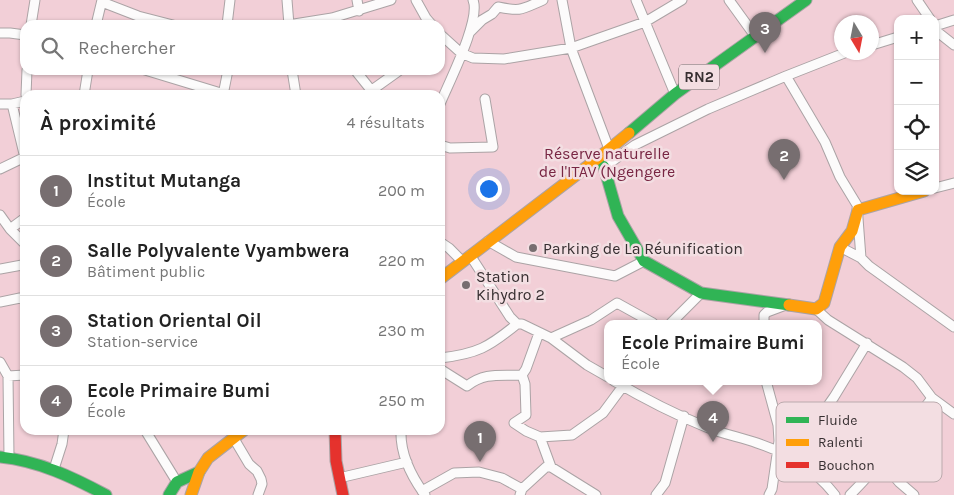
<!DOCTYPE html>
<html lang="fr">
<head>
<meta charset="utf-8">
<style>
	body { margin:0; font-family:Karla,sans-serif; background:#f2f2f2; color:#222 }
	.controls { position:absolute; right:15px; top:15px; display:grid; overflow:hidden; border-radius:10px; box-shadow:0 1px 4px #0004 }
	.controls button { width:45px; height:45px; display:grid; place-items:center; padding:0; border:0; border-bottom:1px solid #e0e0e0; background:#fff; color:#222; font:25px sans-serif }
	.compass { position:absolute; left:834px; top:15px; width:45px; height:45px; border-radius:50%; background:#fff; box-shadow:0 1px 4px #0004; rotate:170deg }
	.you { position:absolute; left:488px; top:188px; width:18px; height:18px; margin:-12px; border:4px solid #fff; border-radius:50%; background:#1a73e8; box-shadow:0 0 0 8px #1a73e833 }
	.badge { display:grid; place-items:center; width:32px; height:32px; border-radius:50%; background:#776e70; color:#fff; font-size:16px; font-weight:700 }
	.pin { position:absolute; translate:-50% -41px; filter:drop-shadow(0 1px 2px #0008) }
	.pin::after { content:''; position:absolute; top:26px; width:18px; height:15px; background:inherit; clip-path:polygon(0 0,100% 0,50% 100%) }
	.popup { position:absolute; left:604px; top:320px; width:218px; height:65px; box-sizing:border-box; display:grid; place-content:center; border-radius:10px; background:#fff; filter:drop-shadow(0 1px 4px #0005); font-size:16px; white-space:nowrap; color:#767676 }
	.popup b { font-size:19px; color:#222 }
	.popup::after { content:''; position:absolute; left:50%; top:100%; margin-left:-10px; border:10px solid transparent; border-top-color:#fff }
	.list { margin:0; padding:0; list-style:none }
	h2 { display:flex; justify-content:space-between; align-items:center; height:65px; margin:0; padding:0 20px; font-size:21px }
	h2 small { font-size:16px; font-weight:400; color:#767676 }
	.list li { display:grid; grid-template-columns:32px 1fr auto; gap:15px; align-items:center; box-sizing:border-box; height:70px; padding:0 20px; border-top:1px solid #e0e0e0 }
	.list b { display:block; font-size:19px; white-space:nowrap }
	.list p { margin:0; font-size:16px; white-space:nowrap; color:#767676 }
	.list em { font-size:16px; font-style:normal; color:#767676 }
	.icon { flex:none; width:28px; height:28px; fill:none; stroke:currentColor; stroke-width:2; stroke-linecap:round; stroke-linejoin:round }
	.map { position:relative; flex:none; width:954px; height:495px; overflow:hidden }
	.search { position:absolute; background:#fff; box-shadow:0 1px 4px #0004; left:20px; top:20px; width:425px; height:55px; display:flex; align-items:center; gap:12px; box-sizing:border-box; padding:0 18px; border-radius:15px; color:#767676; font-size:19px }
	.panel { position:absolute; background:#fff; box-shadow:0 1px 4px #0004; left:20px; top:90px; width:425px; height:345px; border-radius:15px }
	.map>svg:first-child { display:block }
</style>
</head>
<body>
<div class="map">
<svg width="954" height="495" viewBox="0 0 954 495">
	<rect width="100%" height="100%" fill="#eee3e5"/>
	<path fill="#f2cfd7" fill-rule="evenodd" d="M0 0H954V495H0ZM898 19H935V191H898ZM842 22H872V52H842ZM25 25H440V70H25ZM25 95H440V430H25ZM608 323H818V381H608Z"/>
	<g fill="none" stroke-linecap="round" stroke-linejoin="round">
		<g stroke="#aba3a5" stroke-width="11">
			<path id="street" d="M287 0 289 25
				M357 0 359 11
				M416 0 426 18 432 25
				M562 0 571 48 609 149
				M636 0 675 94
				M729 0 755 36
				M917 0 930 19
				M102 2 138 16 173 25
				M31 25 35 0
				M96 25 102 0
				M227 25 230 0
				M288 25 332 18 391 0
				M935 26 954 20
				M935 30 954 45
				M470 32 482 20 492 14 498 7C522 12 522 9 543 0
				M0 33H10L25 35
				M440 34 461 53 473 58 504 59 571 48 645 22 682 0
				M872 45 898 37
				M145 70 224 94
				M292 70 296 95
				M355 70 375 95
				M786 76 825 142 840 177 857 205 861 258 869 266 954 327
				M372 90 400 70
				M26 95 27 70
				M84 95 88 70
				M223 95 228 70
				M0 104H12L25 101
				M12 104 25 158
				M440 104C449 82 481 20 473 0
				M440 145 450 148 493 147 485 99
				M604 167 635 145 708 109 786 76 847 52
				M0 169 25 157
				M935 188 954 183
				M0 215 10 229 25 244
				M10 229 25 218
				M488 241 516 257 615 276 644 261
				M440 242 449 248 462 261
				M840 247 861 258
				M470 255 510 317 517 324H522L551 338 587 365 608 377
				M0 269 22 265 25 266
				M0 302 20 298 25 300
				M816 309 828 320 903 367 917 378 932 398 954 414
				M671 323 701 293
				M764 323V315L767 312 783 306
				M551 338 591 320 617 303 653 323
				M440 358C477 354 489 347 517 324
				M0 362 8 376 9 457
				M440 369 467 386C485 372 500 376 522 375
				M522 375 525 384 526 415 514 423 526 431 540 437 572 435 603 413 623 386
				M522 375 526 369 539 333
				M8 376 25 375
				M614 381C643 398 674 414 706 427 722 434 740 437 757 443 787 453 815 469 835 495
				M766 381 778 425 779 441 772 489 769 495
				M145 430 177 482
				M401 430C400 453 411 476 425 495
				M233 437 249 464 257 471 261 479 262 484 258 495
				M540 437 551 467 596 495
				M792 457 834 397 867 343
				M881 461 899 482 914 495
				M54 469 62 444 64 430
				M339 478 407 462
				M422 491 454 473 479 472 502 478 522 489
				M520 495 522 489 546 467H551
				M656 495 665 483 684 416
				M850 495C880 465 906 432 932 398"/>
		</g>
		<g stroke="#aba3a5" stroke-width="13">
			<path id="fast" d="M629 133 675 94 806 0
				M597 159 604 167 618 216 644 261 701 293 789 305
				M0 457C39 461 72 477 106 495
				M169 495 177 482 199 472"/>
		</g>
		<g stroke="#aba3a5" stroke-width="13">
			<path id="slow" d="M440 279 597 159 629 133
				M789 305 816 309 824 303 840 247 852 231 858 210 924 191
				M191 495 199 472 208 458 244 430"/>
		</g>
		<g stroke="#aba3a5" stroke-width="13">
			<path id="jam" d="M335 430 336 461 343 495"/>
		</g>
		<use href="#street" stroke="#fcfbfb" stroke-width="9"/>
		<use href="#fast" stroke="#30b455" stroke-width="11"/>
		<use href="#slow" stroke="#ff9f0a" stroke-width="11"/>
		<use href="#jam" stroke="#e5322d" stroke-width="11"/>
	</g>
	<g fill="#776e70" stroke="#f3dee2" stroke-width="2">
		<circle cx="533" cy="248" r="5"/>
		<circle cx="466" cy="285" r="5"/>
	</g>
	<g text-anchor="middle" stroke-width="5" stroke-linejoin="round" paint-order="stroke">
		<rect fill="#f3dee2" stroke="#6f6466" stroke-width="1" x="679" y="64.5" width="40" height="25" rx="4"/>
		<g font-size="15" font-weight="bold" fill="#372f31">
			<text x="699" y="82">RN2</text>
		</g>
		<g font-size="16" fill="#782643" stroke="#f3dee2">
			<text x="607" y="159">Réserve naturelle<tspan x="607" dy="18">de l'ITAV (Ngengere</tspan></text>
		</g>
		<g font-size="16" fill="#372f31" stroke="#f3dee2" text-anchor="start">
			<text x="543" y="254">Parking de La Réunification</text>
			<text x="476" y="282">Station<tspan x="476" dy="18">Kihydro 2</tspan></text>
		</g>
	</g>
	<rect x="776" y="402" width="166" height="80" rx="8" fill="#f3dee2" stroke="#bbaaad" stroke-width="1"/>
	<rect x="786" y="417" width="23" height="6" fill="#30b455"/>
	<rect x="786" y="439" width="23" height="7" fill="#ff9f0a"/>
	<rect x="786" y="462" width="23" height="6" fill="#e5322d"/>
	<g font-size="14" fill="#372f31">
		<text x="818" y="425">Fluide</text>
		<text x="818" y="447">Ralenti</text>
		<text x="818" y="470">Bouchon</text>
	</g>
</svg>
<div class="controls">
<button>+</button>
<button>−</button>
<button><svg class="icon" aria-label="locate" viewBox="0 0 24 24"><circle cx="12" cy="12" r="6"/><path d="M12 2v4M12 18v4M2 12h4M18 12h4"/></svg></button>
<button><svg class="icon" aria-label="layers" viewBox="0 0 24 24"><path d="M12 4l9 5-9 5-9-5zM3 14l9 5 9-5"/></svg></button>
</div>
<svg class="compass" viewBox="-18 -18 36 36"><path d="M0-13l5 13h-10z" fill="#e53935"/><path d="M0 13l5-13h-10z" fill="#767676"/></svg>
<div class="you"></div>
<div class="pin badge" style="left:480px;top:462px">1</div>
<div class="pin badge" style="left:784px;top:180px">2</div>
<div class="pin badge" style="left:765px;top:53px">3</div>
<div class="pin badge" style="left:713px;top:442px">4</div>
<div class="popup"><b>Ecole Primaire Bumi</b>École</div>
<div class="search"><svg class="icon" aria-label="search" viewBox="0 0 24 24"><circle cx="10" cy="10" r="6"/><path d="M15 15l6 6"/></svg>Rechercher</div>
<section class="panel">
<h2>À proximité<small>4 résultats</small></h2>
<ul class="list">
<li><span class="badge">1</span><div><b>Institut Mutanga</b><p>École</p></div><em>200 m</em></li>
<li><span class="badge">2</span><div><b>Salle Polyvalente Vyambwera</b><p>Bâtiment public</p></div><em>220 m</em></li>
<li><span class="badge">3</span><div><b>Station Oriental Oil</b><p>Station-service</p></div><em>230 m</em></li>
<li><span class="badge">4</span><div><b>Ecole Primaire Bumi</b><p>École</p></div><em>250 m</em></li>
</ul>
</section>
</div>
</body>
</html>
